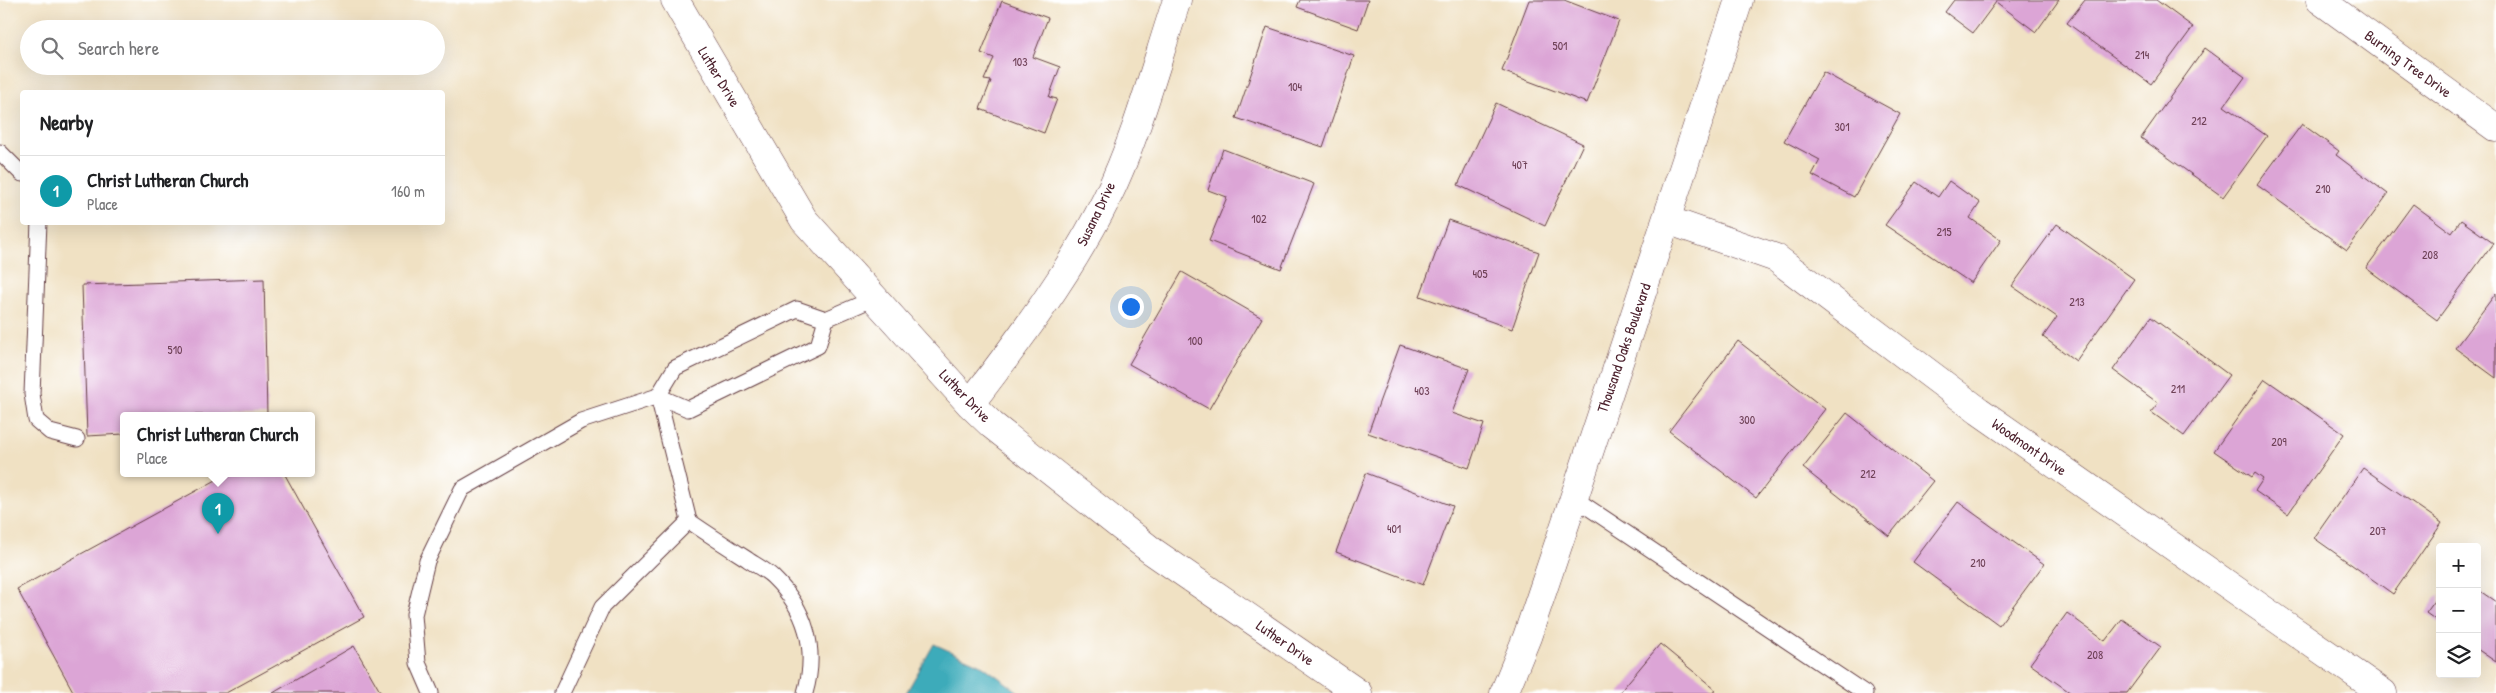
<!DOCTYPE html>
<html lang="en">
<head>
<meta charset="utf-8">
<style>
	body { margin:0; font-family:"Patrick Hand",sans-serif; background:#f2f2f2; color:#202124 }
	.controls { position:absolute; right:15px; bottom:15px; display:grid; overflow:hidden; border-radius:5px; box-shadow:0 5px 20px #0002 }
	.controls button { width:45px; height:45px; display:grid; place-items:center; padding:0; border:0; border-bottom:1px solid #e0e0e0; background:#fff; color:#202124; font:25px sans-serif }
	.you { position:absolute; left:1130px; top:306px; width:18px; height:18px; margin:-12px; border:4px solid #fff; border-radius:50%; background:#1a73e8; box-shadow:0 0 0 8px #1a73e833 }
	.badge { display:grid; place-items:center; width:32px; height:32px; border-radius:50%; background:#1a73e8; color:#fff; font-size:16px; font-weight:700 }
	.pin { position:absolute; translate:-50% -41px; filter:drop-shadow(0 1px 2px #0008) }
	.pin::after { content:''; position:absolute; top:26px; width:18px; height:15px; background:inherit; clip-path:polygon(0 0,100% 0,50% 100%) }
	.popup { position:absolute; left:120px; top:412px; width:195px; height:65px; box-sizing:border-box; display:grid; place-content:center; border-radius:5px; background:#fff; filter:drop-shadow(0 1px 4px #0005); font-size:16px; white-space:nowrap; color:#757577 }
	.popup b { font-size:19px; color:#202124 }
	.popup::after { content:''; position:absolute; left:50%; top:100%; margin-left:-10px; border:10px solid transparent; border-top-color:#fff }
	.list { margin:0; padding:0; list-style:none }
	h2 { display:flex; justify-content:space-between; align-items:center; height:65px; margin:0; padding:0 20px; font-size:21px }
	h2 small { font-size:16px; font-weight:400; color:#757577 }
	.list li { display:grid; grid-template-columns:32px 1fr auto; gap:15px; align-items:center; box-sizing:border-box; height:70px; padding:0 20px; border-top:1px solid #e0e0e0 }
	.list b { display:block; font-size:19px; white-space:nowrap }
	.list p { margin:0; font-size:16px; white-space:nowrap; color:#757577 }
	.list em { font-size:16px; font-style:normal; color:#757577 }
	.icon { flex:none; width:28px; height:28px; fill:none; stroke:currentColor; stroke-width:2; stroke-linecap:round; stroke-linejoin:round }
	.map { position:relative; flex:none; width:2496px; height:693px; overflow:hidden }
	.search { position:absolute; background:#fff; box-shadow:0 5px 20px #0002; left:20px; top:20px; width:425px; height:55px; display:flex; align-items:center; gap:12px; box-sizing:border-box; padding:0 18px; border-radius:28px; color:#757577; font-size:19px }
	.panel { position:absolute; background:#fff; box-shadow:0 5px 20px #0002; left:20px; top:90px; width:425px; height:135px; border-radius:5px }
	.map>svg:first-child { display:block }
</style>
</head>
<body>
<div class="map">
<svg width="2496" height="693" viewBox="0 0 2496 693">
	<rect width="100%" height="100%" fill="#fff"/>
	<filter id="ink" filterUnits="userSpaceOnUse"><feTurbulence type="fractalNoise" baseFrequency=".02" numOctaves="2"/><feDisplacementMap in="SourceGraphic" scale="10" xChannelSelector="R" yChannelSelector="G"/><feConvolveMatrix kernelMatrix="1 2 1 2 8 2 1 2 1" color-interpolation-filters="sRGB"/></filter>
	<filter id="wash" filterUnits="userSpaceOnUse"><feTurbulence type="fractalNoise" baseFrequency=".0096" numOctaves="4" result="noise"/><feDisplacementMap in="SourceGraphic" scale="20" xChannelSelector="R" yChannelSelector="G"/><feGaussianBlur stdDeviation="1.12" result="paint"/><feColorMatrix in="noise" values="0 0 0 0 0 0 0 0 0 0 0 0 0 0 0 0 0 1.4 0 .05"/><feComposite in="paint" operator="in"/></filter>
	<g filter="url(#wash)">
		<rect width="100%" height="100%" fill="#f0e1c3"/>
		<path fill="#3cabba" stroke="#436572" d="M934 644 983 666 1020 693H906Z"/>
		<g id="blocks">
			<path fill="#dca5d6" d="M1300 0H1368L1358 29 1297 7Z
				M1529 0H1564L1619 21 1587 103 1502 71Z
				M1954 0H2059L2036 32 1996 2 1973 33 1945 12Z
				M2085 0H2156L2193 27 2151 84 2067 23Z
				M1002 1 1048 18 1033 57 1060 67 1049 97 1057 99 1044 133 980 109 991 81 984 80 994 58 981 53Z
				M1267 27 1354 56 1323 147 1236 118Z
				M2205 48 2245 77 2224 106 2267 136 2223 197 2141 138Z
				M1823 72 1900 114 1854 197 1812 175 1820 160 1784 141Z
				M1496 103 1583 144 1545 226 1458 185Z
				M2302 124 2339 151 2336 155 2388 194 2347 250 2257 185Z
				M1223 149 1314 184 1281 269 1209 241 1227 197 1208 190Z
				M1949 181 1980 203 1970 218 2001 240 1971 283 1885 225 1916 182 1938 197Z
				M2413 204 2452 233 2461 220 2493 243 2437 320 2366 268Z
				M1448 220 1539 252 1512 329 1420 296Z
				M2057 224 2134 279 2076 361 2043 337 2057 317 2012 286Z
				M1182 272 1262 318 1209 409 1129 364Z
				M264 279 267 415H124V434L87 436 82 285Z
				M2496 293V378L2455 348Z
				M2151 317 2229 375 2184 436 2151 412 2158 403 2113 370Z
				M1738 341 1825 409 1756 498 1669 431Z
				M1400 345 1469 369 1452 413 1484 424 1469 468 1368 433Z
				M2265 379 2344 434 2288 514 2255 491 2263 479 2255 473 2252 477 2214 451Z
				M1847 413 1933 481 1889 536 1803 468Z
				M2363 468 2442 523 2393 594 2314 538Z
				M214 473H284L364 617 226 693H74L17 589 218 479Z
				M1366 473 1453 506 1423 585 1336 552Z
				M1958 502 2044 564 1999 625 1913 562Z
				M2477 589 2496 602V662L2477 649Z
				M2440 594V623L2426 613Z
				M2067 613 2105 641 2122 619 2161 647 2127 693H2071L2030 664Z
				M1660 644 1716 690 1714 693H1619Z
				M354 646 381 693H273Z"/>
		</g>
	</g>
	<g filter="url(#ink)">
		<use href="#blocks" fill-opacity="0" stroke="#633c42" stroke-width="1"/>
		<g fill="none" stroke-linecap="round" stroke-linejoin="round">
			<g stroke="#633c42" stroke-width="17">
				<path id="service" d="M0 152 22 174
					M39 222 32 394 36 420 50 432 77 439
					M658 396 689 521C708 534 728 547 747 559 755 565 766 570 773 577 806 609 818 649 805 693
					M658 396 688 409 818 346 826 319
					M1574 498 1865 693
					M431 693 418 663 414 615 427 561 462 489 581 421 658 396 675 368 797 309 826 319 875 298
					M562 693 602 607 689 521"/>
			</g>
			<g stroke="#633c42" stroke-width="29">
				<path id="minor" d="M675 0 804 220 970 404 992 425 1152 551 1358 693
					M2320 0 2496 128
					M1667 220 1776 258 1979 411 2383 693
					M970 404C1020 339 1069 274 1106 200 1137 137 1155 66 1177 0
					M1504 693 1527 637 1574 498 1739 0"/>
			</g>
			<use href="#service" stroke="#fff" stroke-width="15"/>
			<use href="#minor" stroke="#fff" stroke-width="28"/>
		</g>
	</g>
	<g text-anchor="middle" stroke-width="4.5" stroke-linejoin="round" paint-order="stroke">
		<g font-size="12" fill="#6e4056">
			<text x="1560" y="50">501</text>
			<text x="2142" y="59">214</text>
			<text x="1020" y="66">103</text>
			<text x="1295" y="91">104</text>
			<text x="2199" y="125">212</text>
			<text x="1842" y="131">301</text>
			<text x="1520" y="169">407</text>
			<text x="2323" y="193">210</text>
			<text x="1259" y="223">102</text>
			<text x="1944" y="236">215</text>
			<text x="2430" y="259">208</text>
			<text x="1480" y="278">405</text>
			<text x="2077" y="306">213</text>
			<text x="1195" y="345">100</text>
			<text x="175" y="354">510</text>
			<text x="2178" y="393">211</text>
			<text x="1422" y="395">403</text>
			<text x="1747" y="424">300</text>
			<text x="2279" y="446">209</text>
			<text x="1868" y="478">212</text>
			<text x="1394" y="533">401</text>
			<text x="2378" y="535">207</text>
			<text x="1978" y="567">210</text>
			<text x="2095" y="659">208</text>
		</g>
		<g font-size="15" fill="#4a1f2b" stroke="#fff">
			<text transform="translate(2408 64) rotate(36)" y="5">Burning Tree Drive</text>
			<text transform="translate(719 77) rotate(59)" y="5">Luther Drive</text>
			<text transform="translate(1096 214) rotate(-64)" y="5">Susana Drive</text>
			<text transform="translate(1624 348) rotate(-71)" y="5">Thousand Oaks Boulevard</text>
			<text transform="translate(965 396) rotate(46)" y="5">Luther Drive</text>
			<text transform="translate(2029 447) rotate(35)" y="5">Woodmont Drive</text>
			<text transform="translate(1285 643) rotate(35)" y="5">Luther Drive</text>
		</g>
	</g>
</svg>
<div class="controls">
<button>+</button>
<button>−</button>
<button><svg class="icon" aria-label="layers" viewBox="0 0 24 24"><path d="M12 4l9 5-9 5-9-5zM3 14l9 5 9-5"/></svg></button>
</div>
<div class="you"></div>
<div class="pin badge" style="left:218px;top:534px;background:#0f9aa8">1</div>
<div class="popup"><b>Christ Lutheran Church</b>Place</div>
<div class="search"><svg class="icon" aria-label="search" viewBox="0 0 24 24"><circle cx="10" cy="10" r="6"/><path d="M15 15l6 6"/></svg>Search here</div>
<section class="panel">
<h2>Nearby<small></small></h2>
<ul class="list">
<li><span class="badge" style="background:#0f9aa8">1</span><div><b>Christ Lutheran Church</b><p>Place</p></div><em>160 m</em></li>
</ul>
</section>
</div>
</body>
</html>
